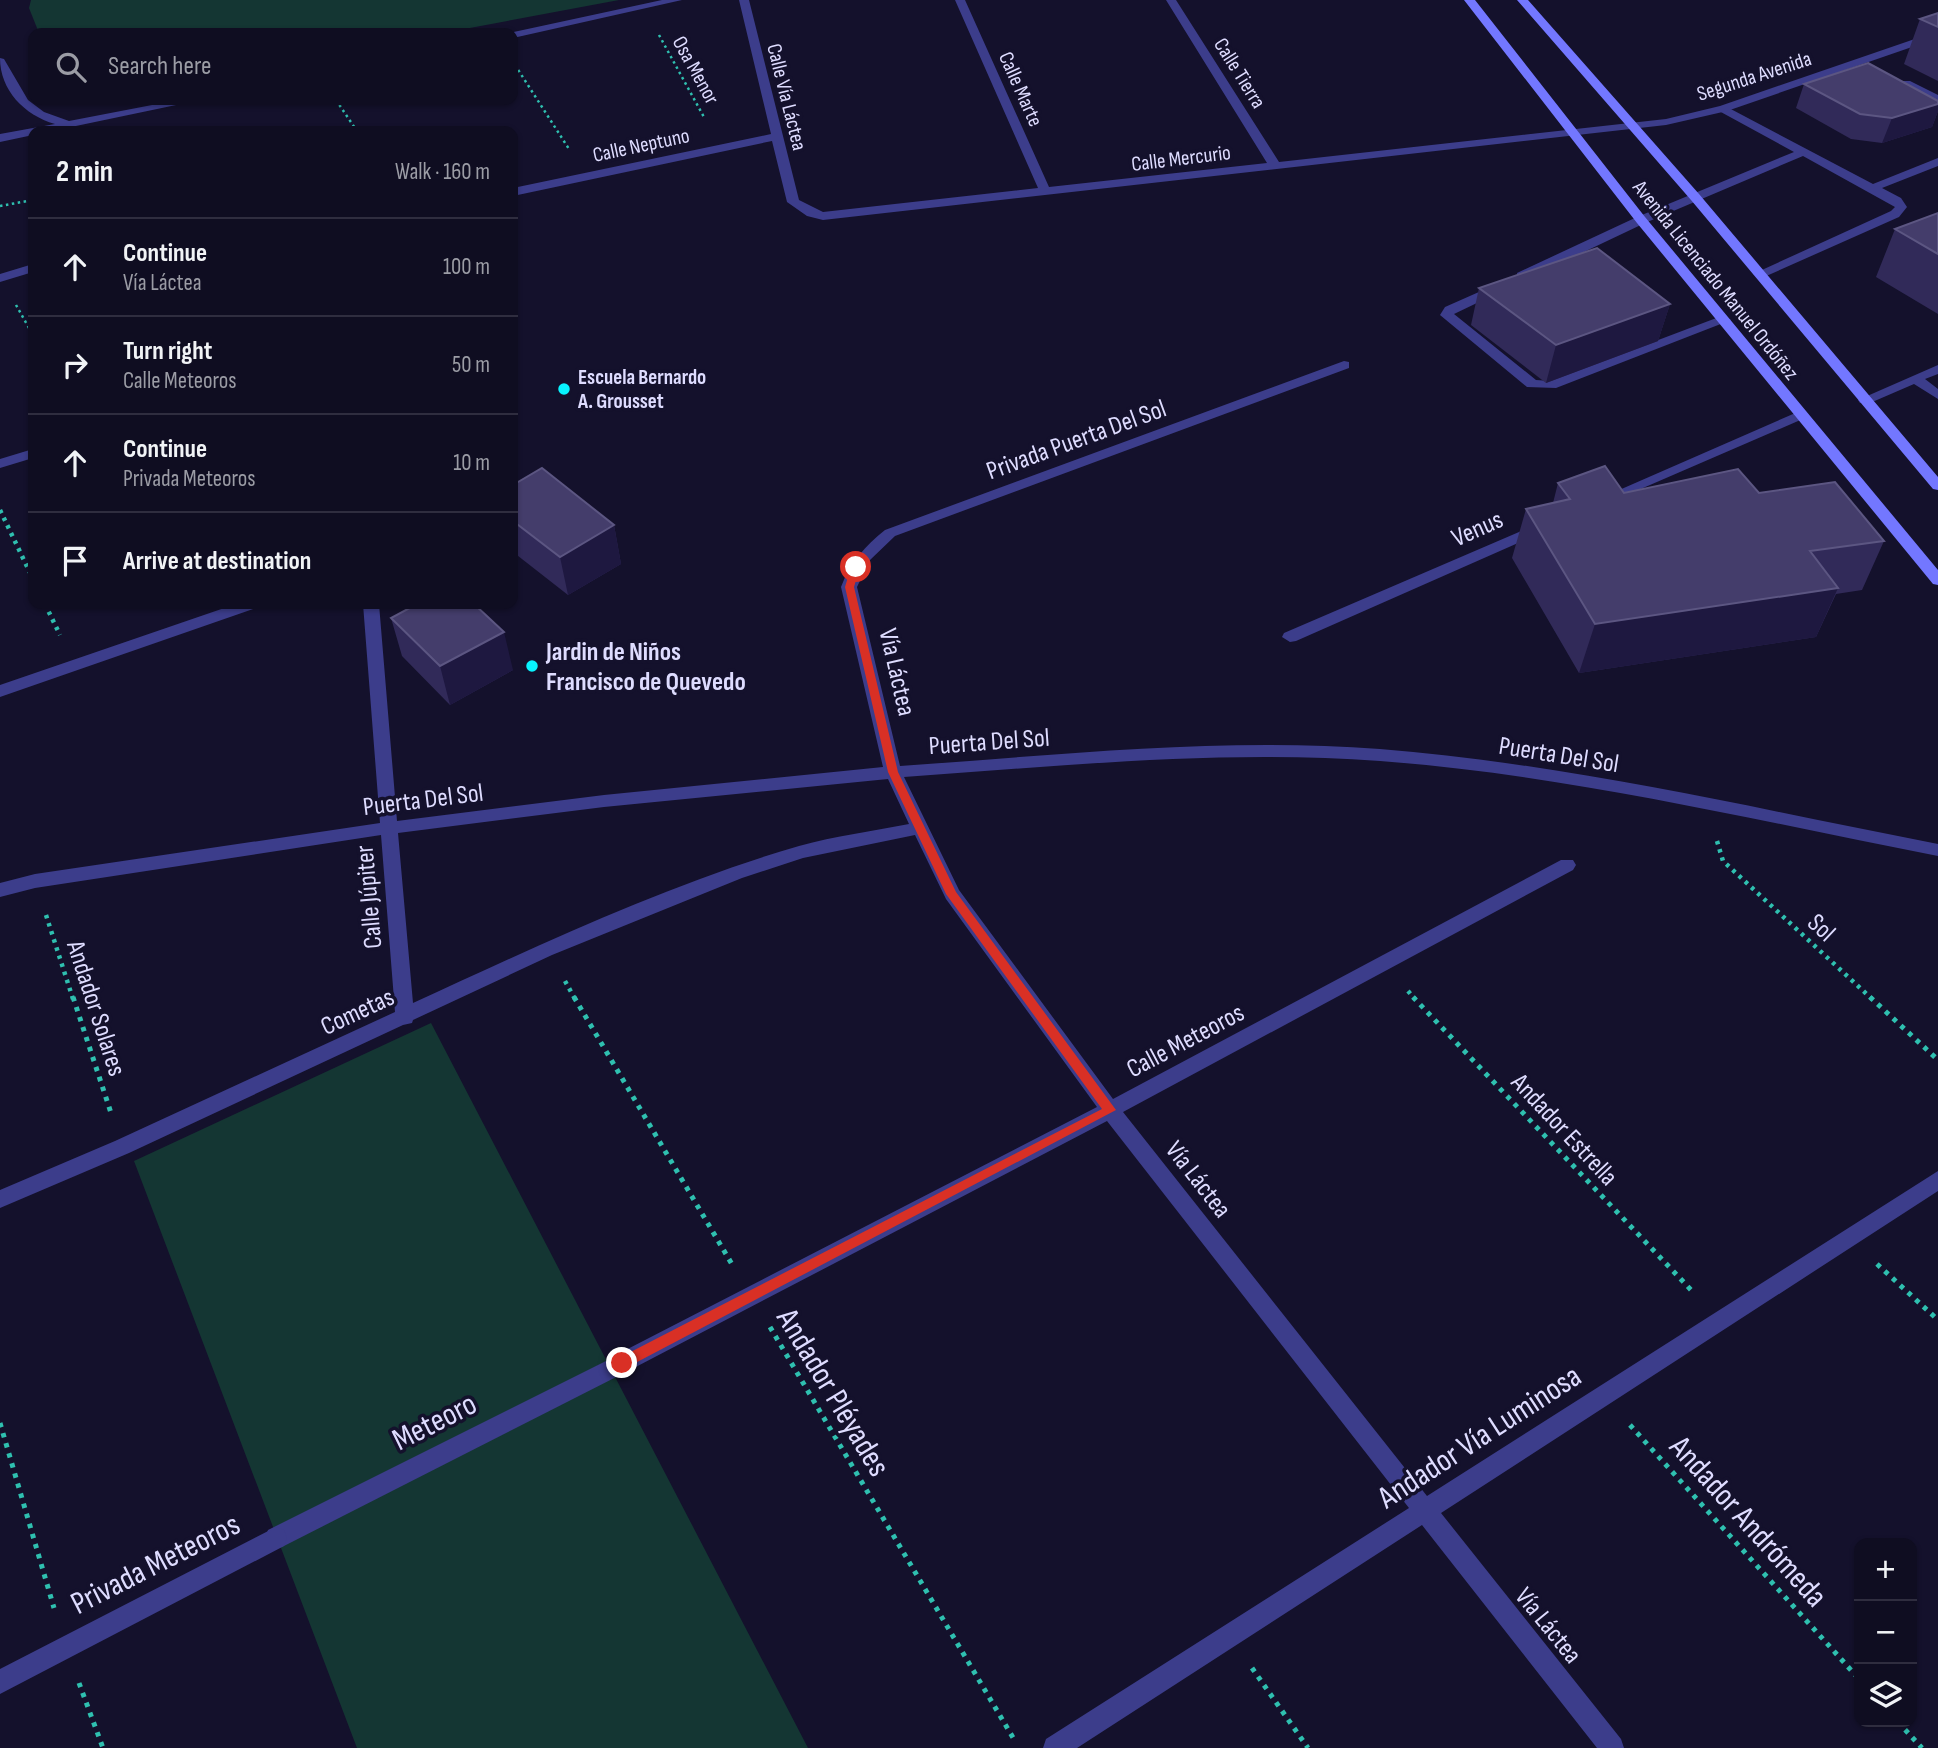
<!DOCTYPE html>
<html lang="en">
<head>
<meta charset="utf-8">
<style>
	body { margin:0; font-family:"Sofia Sans Condensed",sans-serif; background:#18162a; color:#f1f3f6 }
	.controls { position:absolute; right:21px; bottom:21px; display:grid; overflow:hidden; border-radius:14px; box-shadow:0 2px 5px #0004 }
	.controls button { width:63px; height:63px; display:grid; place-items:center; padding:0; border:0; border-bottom:2px solid #2f2d3f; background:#0f0d21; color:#f1f3f6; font:35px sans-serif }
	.stop { position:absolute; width:21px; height:21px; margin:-16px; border:5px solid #d93025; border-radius:50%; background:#fff }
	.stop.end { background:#d93025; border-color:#fff; box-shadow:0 2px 7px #0008 }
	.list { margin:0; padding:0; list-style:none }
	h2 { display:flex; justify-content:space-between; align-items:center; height:91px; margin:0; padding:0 28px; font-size:30px }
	h2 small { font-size:23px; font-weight:400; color:#9b9ca5 }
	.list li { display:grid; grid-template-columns:46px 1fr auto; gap:21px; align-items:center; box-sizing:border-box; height:98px; padding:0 28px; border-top:2px solid #2f2d3f }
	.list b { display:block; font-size:26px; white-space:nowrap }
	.list p { margin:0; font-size:23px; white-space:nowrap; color:#9b9ca5 }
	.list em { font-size:23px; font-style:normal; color:#9b9ca5 }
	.icon { flex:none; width:38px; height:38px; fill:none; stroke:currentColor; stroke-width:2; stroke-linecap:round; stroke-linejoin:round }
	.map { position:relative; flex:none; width:1938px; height:1748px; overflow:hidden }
	.search { position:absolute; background:#0f0d21; box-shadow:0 2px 5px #0004; left:28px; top:28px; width:490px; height:77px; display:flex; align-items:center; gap:18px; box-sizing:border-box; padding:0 24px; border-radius:14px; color:#9b9ca5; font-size:26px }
	.panel { position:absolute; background:#0f0d21; box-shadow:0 2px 5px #0004; left:28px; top:126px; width:490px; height:483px; border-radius:14px }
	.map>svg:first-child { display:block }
</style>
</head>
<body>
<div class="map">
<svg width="1938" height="1748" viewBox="0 0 1938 1748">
	<rect width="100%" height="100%" fill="#14112c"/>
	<path fill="#143633" d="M31 0H619L443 33H39L29 8Z
		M431 1023 808 1748H357L134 1161Z"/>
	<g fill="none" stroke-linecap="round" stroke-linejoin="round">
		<path stroke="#2fc0b0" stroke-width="2.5" stroke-dasharray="2.5 3.5" stroke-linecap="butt" d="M659 35 705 119
			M515 65 569 149
			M336 100 357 131
			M0 206 33 200
			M16 305 33 335"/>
		<path stroke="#2fc0b0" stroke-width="4.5" stroke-dasharray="3.5 5" stroke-linecap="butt" d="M0 510 33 579
			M45 604 60 635
			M1717 841 1723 861 1872 999
			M46 915 73 999
			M565 981 575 999
			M1408 991 1415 999"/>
		<path stroke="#2fc0b0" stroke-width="5" stroke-dasharray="4.5 6" stroke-linecap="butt" d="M73 997 111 1113
			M574 997 733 1266
			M1413 997 1693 1292
			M1870 997 1938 1060
			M1877 1264 1938 1320
			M770 1327 1015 1741
			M0 1423 54 1608
			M1630 1425 1859 1679
			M1252 1668 1308 1748
			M79 1683 103 1748
			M1898 1722 1922 1748"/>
		<path fill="#3c3d8b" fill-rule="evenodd" d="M1902 81H1910L1938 95V103L1902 85Z
			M1719 107H1727L1873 184 1938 158V166L1882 188 1901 198 1907 207 1899 217 1764 277 1753 274 1891 211 1895 207 1803 156 1645 223 1527 279H1517V273L1637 217 1794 152 1719 111Z
			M1497 284 1502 285V291L1454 314 1536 380 1550 381 1719 317 1724 316 1731 320 1556 388 1527 387 1440 315 1445 307Z
			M1938 365V374L1925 379 1938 389V399L1914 384 1870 403H1860L1858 400Z"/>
		<path fill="#3c3d8b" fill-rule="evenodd" d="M622 1353 630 1356 633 1363 630 1370 284 1546 276 1549 268 1546 265 1538 268 1530Z"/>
		<path fill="#3c3d8b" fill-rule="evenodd" d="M662 0H682L513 38V33H509Z
			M739 0H749L799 200 823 212 1038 188 955 0H965L1049 187 1267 163 1166 0H1176L1279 162 1666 119 1720 106 1938 31V38L1727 111 1666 125 823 220 807 216 787 202 772 141 513 196V188L771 134Z
			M0 58 4 59 28 100 44 112 69 121 178 100H200L52 131H33V135L0 142V134L55 124C24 115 0 90 0 58Z
			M33 264V272L0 282V274Z
			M1344 361 1349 362V368L895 536 870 560 857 587 900 766C1060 755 1220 737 1380 749 1568 764 1753 808 1938 844V856C1753 820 1568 775 1380 761 1221 749 1062 766 904 777L959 890 1113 1099 1561 860H1573L1576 865 1573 870 1123 1112 1427 1496 1938 1171V1191L1441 1513 1621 1739 1624 1748H1597L1422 1525 1077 1748H1043L1046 1739 1409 1508 1107 1121 630 1370 622 1373 614 1370 611 1363 614 1356 1097 1107 946 899 915 835 803 858 742 878 552 955 413 1020 412 1023 403 1025 129 1153 0 1208V1190L115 1141 395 1012 381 835 35 888 0 897V883L35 874 380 823 363 604H379L397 821 604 795 883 767 841 587C850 563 865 546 885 530ZM888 779 909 824C873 831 835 836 799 846 668 884 537 946 413 1003L398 833 604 807Z
			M1800 411 1805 412V418L1606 504H1596L1594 501Z
			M33 449V458L0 468V459Z
			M1540 523 1547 528 1545 531 1296 641 1290 642 1282 637 1284 633Z
			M236 604H259L256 608 0 697V685Z
			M276 1527 284 1530 287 1538 284 1546 0 1694V1669Z"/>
		<path fill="#7377ff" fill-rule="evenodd" d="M1464 0H1475L1645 217 1938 570V585L1933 584 1637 223Z
			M1517 0H1528L1699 194 1938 477V490L1933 489 1691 200Z"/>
	</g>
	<path fill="#312a59" d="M1938 13V81L1904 64 1920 19Z
		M1804 84 1938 101V111L1932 127 1882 143 1851 139 1796 108Z
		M1938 213V314L1876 277 1895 229Z
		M1479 288 1670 304 1658 341 1546 383 1471 325Z
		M1558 483 1624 493H1759L1884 541 1862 590 1836 594 1816 637 1579 673 1512 558 1526 509 1553 503Z
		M513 485 614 525 621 564 568 595 513 552Z
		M391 618 513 670 450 705 402 656Z"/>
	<path fill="#1e1840" d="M1938 104V111L1932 127 1882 143 1892 118Z
		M1670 304 1658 341 1546 383 1556 345Z
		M614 525 621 564 568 595 560 557Z
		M1838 588 1816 637 1579 673 1595 624Z
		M504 632 513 670 450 705 440 666Z"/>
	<path fill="#443d6b" stroke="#5c5682" stroke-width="2" d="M1938 13V27L1920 19Z
		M1868 63 1938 101V104L1892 118 1860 114 1804 84Z
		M1938 213V254L1895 229Z
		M1597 248 1670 304 1556 345 1479 288Z
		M1605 466 1624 493 1738 469 1759 493 1835 482 1884 541 1810 551 1838 588 1595 624 1526 509 1570 499 1558 483Z
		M542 468 614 525 560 557 513 521V485Z
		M417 604H474L504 632 440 666 391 618Z"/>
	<path fill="#d93025" d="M856 564 860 567 854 587 898 772 956 892 1116 1110 622 1370 615 1363 617 1359 1102 1109 946 894 888 772 845 587 851 567Z"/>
	<g fill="#08f3ff" stroke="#14112c" stroke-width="2.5">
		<circle cx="564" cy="389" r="7"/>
		<circle cx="532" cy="666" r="7"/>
	</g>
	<g text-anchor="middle" stroke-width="7" stroke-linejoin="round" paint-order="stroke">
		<g font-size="21" fill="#dedcff" stroke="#14112c">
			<text transform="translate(696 70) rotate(61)" y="7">Osa Menor</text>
			<text transform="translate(1240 73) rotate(58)" y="7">Calle Tierra</text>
			<text transform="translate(1754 76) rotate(-18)" y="7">Segunda Avenida</text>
			<text transform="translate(1021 89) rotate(66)" y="7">Calle Marte</text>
			<text transform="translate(787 97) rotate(76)" y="7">Calle Vía Láctea</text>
			<text transform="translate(641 145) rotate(-12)" y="7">Calle Neptuno</text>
			<text transform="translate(1181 158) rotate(-7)" y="7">Calle Mercurio</text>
			<text transform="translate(1716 280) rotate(51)" y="7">Avenida Licenciado Manuel Ordóñez</text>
		</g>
		<g font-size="21" font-weight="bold" fill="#dedcff" stroke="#14112c" text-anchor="start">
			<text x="578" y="384">Escuela Bernardo<tspan x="578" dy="24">A. Grousset</tspan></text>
		</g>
		<g font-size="26" fill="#dedcff" stroke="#14112c">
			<text transform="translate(1076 439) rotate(-20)" y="9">Privada Puerta Del Sol</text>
			<text transform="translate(1477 528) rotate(-24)" y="9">Venus</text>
			<text transform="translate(898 672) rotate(77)" y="9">Vía Láctea</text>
			<text transform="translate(989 741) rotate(-4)" y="9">Puerta Del Sol</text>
			<text transform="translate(1559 754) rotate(9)" y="9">Puerta Del Sol</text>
			<text transform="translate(423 799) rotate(-7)" y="9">Puerta Del Sol</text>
			<text transform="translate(368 897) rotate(-95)" y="9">Calle Júpiter</text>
			<text transform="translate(1822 927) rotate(43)" y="9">Sol</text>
			<text transform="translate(97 1008) rotate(72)" y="9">Andador Solares</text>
			<text transform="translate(357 1011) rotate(-25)" y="9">Cometas</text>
			<text transform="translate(1185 1040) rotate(-28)" y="9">Calle Meteoros</text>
			<text transform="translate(1565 1129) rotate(47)" y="9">Andador Estrella</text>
			<text transform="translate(1199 1179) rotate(52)" y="9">Vía Láctea</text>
			<text transform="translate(1549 1625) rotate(51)" y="9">Vía Láctea</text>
		</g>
		<g font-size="26" font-weight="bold" fill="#dedcff" stroke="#14112c" text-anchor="start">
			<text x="546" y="660">Jardin de Niños<tspan x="546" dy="30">Francisco de Quevedo</tspan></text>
		</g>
		<g font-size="32" fill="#dedcff" stroke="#14112c">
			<text transform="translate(834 1392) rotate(59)" y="11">Andador Pléyades</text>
			<text transform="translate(434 1421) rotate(-27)" y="11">Meteoro</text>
			<text transform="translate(1479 1436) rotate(-33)" y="11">Andador Vía Luminosa</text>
			<text transform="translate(1749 1521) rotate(48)" y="11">Andador Andrómeda</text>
			<text transform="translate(155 1563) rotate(-27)" y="11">Privada Meteoros</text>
		</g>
	</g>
</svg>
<div class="controls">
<button>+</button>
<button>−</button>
<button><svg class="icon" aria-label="layers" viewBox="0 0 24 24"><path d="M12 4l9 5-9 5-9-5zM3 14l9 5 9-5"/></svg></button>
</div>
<div class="stop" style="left:856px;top:567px"></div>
<div class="stop end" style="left:622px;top:1363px"></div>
<div class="search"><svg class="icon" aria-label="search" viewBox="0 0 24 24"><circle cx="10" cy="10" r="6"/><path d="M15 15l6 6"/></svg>Search here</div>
<section class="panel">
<h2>2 min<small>Walk · 160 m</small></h2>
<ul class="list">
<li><svg class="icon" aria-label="ahead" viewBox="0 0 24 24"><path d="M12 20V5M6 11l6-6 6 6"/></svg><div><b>Continue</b><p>Vía Láctea</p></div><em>100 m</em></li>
<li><svg class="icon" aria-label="right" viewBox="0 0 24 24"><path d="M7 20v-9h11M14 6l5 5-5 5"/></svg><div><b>Turn right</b><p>Calle Meteoros</p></div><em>50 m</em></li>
<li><svg class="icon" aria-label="ahead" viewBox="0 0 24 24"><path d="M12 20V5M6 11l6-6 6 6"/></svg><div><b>Continue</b><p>Privada Meteoros</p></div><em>10 m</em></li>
<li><svg class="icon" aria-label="arrive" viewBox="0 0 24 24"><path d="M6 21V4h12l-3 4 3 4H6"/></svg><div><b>Arrive at destination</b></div></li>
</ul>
</section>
</div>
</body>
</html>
